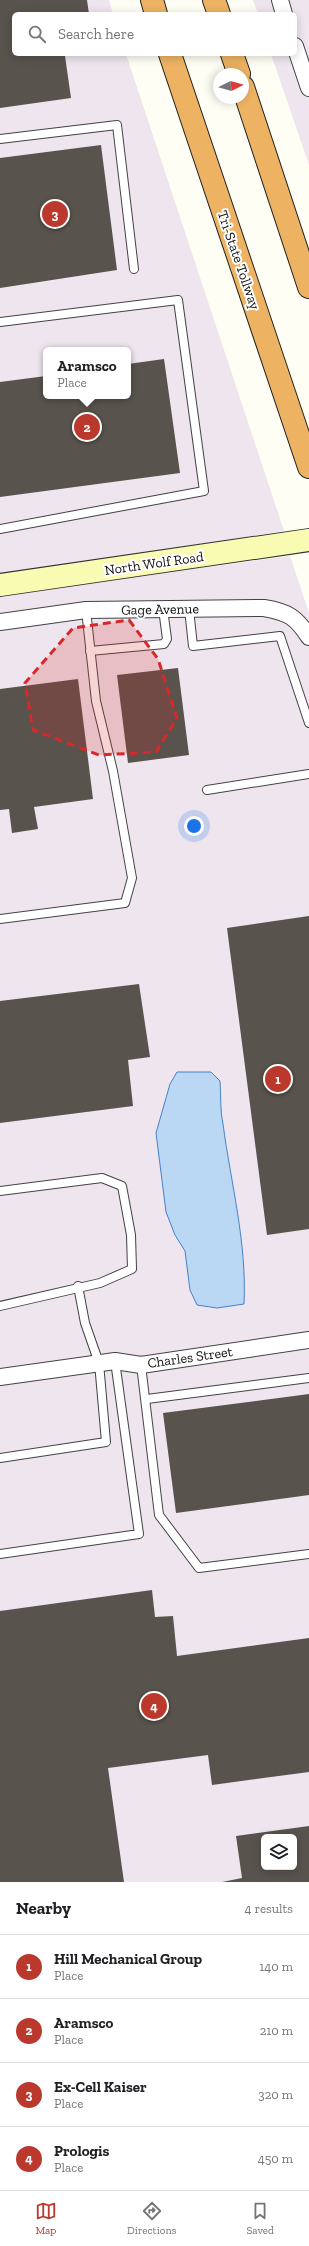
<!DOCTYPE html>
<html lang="en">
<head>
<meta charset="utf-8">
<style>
	body { margin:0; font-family:"Zilla Slab",serif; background:#f2f2f2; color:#202124 }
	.controls { position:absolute; right:12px; bottom:12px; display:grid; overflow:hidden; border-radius:6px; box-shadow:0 2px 10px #0003 }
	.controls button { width:36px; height:36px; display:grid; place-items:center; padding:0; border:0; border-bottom:1px solid #e0e0e0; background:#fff; color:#202124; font:20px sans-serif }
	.compass { position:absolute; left:213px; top:68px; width:36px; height:36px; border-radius:50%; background:#fff; box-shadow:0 2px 10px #0003; rotate:84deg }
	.you { position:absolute; left:194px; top:826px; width:14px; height:14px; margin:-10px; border:3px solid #fff; border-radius:50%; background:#1a73e8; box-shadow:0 0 0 6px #1a73e833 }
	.badge { display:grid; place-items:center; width:26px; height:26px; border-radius:50%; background:#bb382d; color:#fff; font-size:13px; font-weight:700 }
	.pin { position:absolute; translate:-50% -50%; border:2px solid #fff; box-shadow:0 1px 4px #0006 }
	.popup { position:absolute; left:43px; top:347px; width:88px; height:52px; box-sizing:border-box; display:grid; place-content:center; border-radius:6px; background:#fff; filter:drop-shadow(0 1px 3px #0005); font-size:13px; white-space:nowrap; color:#757577 }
	.popup b { font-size:15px; color:#202124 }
	.popup::after { content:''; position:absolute; left:50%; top:100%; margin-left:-8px; border:8px solid transparent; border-top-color:#fff }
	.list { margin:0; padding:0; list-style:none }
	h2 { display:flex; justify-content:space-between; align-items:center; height:52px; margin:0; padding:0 16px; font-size:17px }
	h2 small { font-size:13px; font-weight:400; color:#757577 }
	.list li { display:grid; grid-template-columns:26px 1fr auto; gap:12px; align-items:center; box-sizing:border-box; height:64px; padding:0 16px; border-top:1px solid #e0e0e0 }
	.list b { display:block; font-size:15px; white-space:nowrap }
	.list p { margin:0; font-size:13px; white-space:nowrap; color:#757577 }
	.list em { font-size:13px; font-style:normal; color:#757577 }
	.icon { flex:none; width:22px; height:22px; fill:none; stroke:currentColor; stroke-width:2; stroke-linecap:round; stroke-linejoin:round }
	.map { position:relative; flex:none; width:309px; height:1882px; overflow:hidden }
	.search { position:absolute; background:#fff; box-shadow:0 2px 10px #0003; left:12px; right:12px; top:12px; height:44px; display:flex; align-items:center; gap:10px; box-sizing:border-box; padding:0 14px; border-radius:6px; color:#757577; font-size:15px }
	.sheet { height:308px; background:#fff }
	nav { display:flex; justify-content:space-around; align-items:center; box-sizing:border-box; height:56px; border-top:1px solid #e0e0e0; background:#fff; font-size:11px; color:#757577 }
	nav a { display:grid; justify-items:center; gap:2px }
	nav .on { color:#bb382d }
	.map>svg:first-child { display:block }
</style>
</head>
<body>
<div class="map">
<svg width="309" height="1882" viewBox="0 0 309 1882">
	<rect width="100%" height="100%" fill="#fefef4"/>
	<path fill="#eee5ee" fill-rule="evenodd" d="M0 0H109L113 14H14V54H126L284 531 0 577ZM46 350H128V396H46Z
		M253 0H309V165L271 54H295V14H258Z
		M290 556 309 613V1882H0V594ZM264 1837H294V1867H264Z"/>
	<path fill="#bad7f4" stroke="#4583c8" d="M177 1072H211L220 1081C221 1095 220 1110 223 1124 231 1184 247 1243 244 1304L217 1308 197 1305 190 1290 185 1251 175 1235 166 1212 156 1133 170 1084Z"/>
	<path fill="#58534d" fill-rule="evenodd" d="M0 0H87L89 14H14V54H72L65 56 71 98 0 108Z
		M101 145 117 270 0 288V158Z
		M164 359 180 473 0 497V382L46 376V396H128V364Z
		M178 668 189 755 128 763 117 675Z
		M78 679 93 799 34 807 38 829 12 833 9 809 0 810V689Z
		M309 916V1229L267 1235 227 928Z
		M139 984 150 1057 128 1060 133 1106 0 1123V1001Z
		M309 1394V1495L176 1513 163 1413Z
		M152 1590 155 1617 173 1616 177 1656 309 1638V1772L212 1785 208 1755 108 1768 124 1882H0V1611Z
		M309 1826V1882H222L242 1878 236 1836ZM264 1837H294V1867H264Z"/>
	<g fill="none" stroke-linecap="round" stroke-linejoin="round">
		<g stroke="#434343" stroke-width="10">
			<path id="lane" d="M0 139 117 125 134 269
				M0 322 178 300 204 491 0 529
				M189 609 193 646 280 636 309 723
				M90 651 164 644 167 639 163 609
				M207 790 309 774
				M0 919 125 903 132 878 113 771 96 701 86 610
				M0 1191 102 1178 122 1186 131 1235 132 1269 100 1283 0 1306
				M141 1365 159 1515 199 1568 309 1554
				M147 1399 309 1378
				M0 1458 106 1442 99 1363 85 1323 78 1286
				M0 1554 139 1534 115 1361"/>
		</g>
		<g stroke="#434343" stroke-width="18">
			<path id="street" d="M280 0 284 14
				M295 46 309 88
				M0 622 86 610 264 608C288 612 296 617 309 637
				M0 1377 115 1361 141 1365 309 1340"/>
		</g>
		<g stroke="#323232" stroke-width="24">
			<path id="secondary" d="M0 585 309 540"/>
		</g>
		<g stroke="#212121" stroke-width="24">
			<path id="highway" d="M152 0 156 14
				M214 0 219 14
				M170 54 309 467
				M232 54 239 74
				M243 87 309 287"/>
		</g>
		<use href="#lane" stroke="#fff" stroke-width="8"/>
		<use href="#street" stroke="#fff" stroke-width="16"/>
		<use href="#secondary" stroke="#fafbb2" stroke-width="22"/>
		<use href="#highway" stroke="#edb363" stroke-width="22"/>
	</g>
	<path fill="#d62828" fill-opacity="0.2" stroke="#d62828" stroke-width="3" stroke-dasharray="8 5" stroke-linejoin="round" d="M129 620 158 659 177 718 156 752 99 755 33 730 25 683 73 628Z"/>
	<g text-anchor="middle" stroke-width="4" stroke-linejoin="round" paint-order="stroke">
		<g font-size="14" fill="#101010" stroke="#fff">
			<text transform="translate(239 260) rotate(71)" y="5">Tri-State Tollway</text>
			<text transform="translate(154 563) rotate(-8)" y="5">North Wolf Road</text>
			<text transform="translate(160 609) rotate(-1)" y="5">Gage Avenue</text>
			<text transform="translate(190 1357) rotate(-8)" y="5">Charles Street</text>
		</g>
	</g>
</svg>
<div class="controls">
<button><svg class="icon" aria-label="layers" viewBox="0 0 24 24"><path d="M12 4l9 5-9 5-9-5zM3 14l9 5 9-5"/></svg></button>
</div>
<svg class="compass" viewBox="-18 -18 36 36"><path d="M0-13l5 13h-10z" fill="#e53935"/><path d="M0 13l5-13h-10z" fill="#757577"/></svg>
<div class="you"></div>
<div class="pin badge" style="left:278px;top:1079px">1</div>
<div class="pin badge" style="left:87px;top:427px">2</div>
<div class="popup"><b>Aramsco</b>Place</div>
<div class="pin badge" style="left:55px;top:214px">3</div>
<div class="pin badge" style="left:154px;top:1706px">4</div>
<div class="search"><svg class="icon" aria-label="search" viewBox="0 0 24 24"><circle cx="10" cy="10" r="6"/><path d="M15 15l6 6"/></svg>Search here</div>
</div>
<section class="sheet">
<h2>Nearby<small>4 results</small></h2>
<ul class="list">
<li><span class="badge">1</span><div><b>Hill Mechanical Group</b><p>Place</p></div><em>140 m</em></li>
<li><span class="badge">2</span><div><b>Aramsco</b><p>Place</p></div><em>210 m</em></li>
<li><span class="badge">3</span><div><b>Ex-Cell Kaiser</b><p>Place</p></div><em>320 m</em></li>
<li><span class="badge">4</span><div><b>Prologis</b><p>Place</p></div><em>450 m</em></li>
</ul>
</section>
<nav>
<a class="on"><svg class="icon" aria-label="map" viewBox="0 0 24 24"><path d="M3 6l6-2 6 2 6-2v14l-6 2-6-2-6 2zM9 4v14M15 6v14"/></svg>Map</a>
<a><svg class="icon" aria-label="directions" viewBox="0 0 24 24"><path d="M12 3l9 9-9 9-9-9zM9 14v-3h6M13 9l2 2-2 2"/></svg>Directions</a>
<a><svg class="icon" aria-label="saved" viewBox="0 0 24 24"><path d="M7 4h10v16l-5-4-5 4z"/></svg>Saved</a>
</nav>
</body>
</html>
